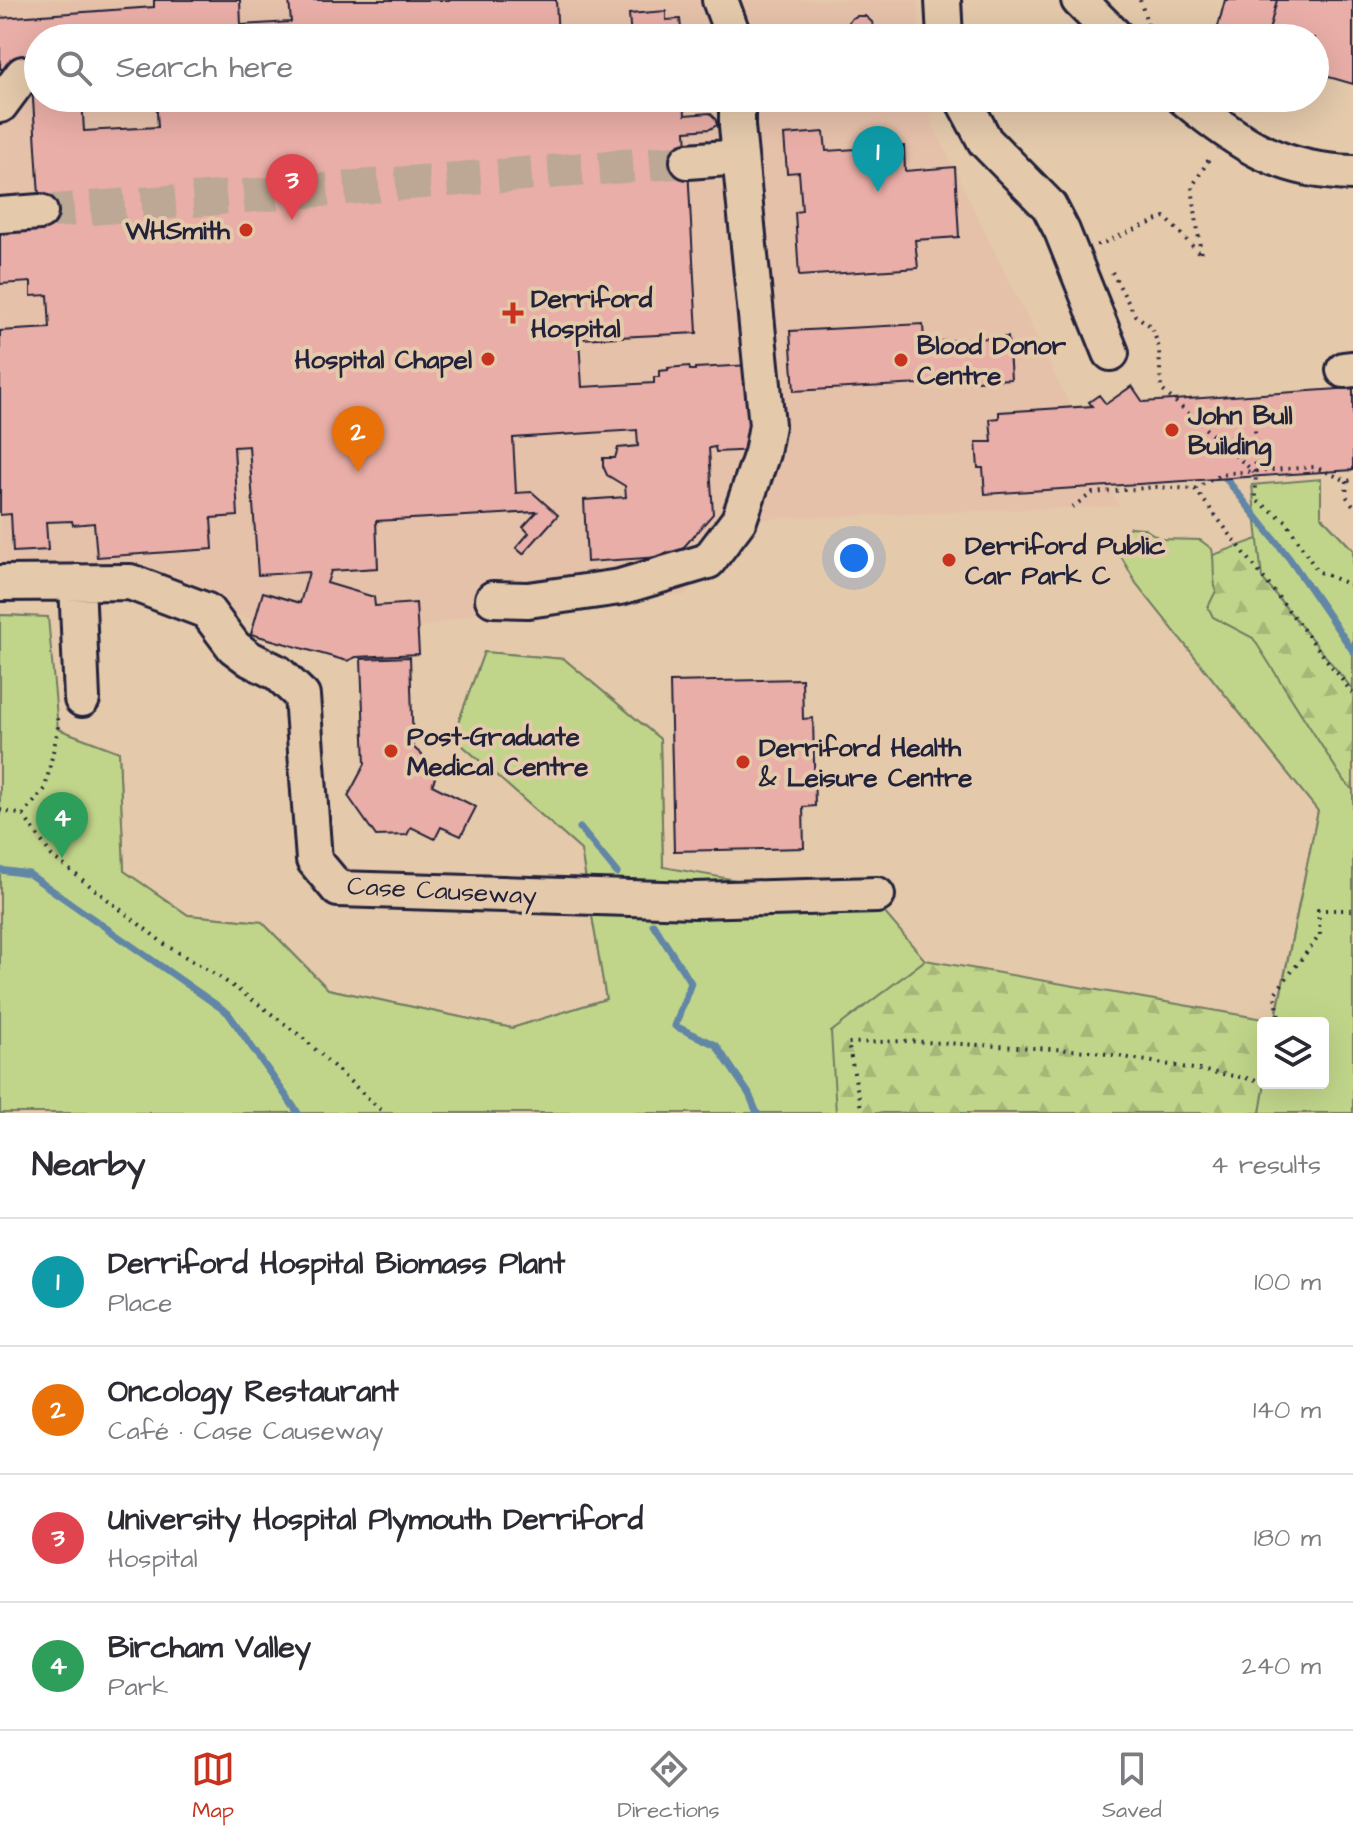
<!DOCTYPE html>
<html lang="en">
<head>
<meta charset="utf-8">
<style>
	body { margin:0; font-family:"Architects Daughter",sans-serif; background:#f7f7f7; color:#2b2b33 }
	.controls { position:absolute; right:24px; bottom:24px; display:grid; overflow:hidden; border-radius:8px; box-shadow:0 8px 32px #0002 }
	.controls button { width:72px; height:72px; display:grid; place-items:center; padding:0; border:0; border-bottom:2px solid #e1e1e2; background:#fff; color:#2b2b33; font:40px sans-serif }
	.you { position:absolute; left:854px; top:558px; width:28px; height:28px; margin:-20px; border:6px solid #fff; border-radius:50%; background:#1a73e8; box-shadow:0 0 0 12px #1a73e833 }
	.badge { display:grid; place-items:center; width:52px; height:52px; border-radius:50%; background:#c8321e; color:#fff; font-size:26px; font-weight:700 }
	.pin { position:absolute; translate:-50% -66px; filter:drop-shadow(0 2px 4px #0008) }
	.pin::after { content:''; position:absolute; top:42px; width:28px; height:24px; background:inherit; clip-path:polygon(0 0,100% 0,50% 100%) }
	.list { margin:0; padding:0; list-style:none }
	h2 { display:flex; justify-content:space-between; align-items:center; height:104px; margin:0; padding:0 32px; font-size:34px }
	h2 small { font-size:26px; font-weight:400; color:#7c7c81 }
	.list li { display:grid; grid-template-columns:52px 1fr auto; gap:24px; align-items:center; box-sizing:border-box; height:128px; padding:0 32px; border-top:2px solid #e1e1e2 }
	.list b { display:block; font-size:30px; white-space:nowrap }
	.list p { margin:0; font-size:26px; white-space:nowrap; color:#7c7c81 }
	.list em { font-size:26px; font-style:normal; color:#7c7c81 }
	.icon { flex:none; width:44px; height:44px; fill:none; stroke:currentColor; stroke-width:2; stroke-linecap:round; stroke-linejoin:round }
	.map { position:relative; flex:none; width:1353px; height:1113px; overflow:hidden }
	.search { position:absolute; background:#fff; box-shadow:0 8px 32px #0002; left:24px; right:24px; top:24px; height:88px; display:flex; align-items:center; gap:20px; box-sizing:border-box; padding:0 28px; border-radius:44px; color:#7c7c81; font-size:30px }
	.sheet { height:616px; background:#fff }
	nav { display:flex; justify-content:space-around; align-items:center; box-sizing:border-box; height:112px; border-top:2px solid #e1e1e2; background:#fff; font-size:22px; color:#7c7c81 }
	nav a { display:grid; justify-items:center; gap:4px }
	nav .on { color:#c8321e }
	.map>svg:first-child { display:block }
</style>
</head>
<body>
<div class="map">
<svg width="1353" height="1113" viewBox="0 0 1353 1113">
	<defs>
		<pattern id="forest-firs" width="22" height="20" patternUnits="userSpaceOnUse" patternTransform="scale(2)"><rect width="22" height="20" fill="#c1d58a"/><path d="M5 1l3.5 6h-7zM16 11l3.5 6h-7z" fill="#a6b778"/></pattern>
	</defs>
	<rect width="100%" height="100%" fill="#e4c9ab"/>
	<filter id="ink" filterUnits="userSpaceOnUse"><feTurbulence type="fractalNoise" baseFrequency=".0125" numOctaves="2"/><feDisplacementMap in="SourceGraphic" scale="16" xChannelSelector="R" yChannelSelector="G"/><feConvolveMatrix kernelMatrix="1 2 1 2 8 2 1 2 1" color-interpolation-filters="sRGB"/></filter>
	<g filter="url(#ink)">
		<path fill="#e6c1aa" d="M0 0H917L921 38H38V98H928L931 121 1119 506 740 520 685 595 528 600 343 648 130 582 0 588Z"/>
		<path fill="url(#forest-firs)" stroke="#727c62" stroke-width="2" fill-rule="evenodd" d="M1321 516 1353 550V1113H0V615L28 616 58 729 119 752 124 871 188 915 262 922 328 989 512 1028 606 999 581 850 453 737 484 652 564 659 660 739 663 867 925 960 1275 1021 1318 811 1136 583ZM1263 1023H1323V1083H1263Z"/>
		<path fill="#c1d58a" stroke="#727c62" stroke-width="2" d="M1321 479V516L1353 550V690L1262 578 1252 485Z
			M1130 527 1143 528 1161 539 1200 540 1212 549C1215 563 1212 576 1216 591L1208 607 1213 617 1253 638 1344 781 1353 790V1113H1260L1265 1083H1323V1023H1275L1318 811 1136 583 1117 549 1121 535Z
			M0 615 48 617 58 729 119 752 124 871 188 915 262 922 328 989 512 1028 606 999 581 850 453 737 484 652 564 659 660 739 663 867 878 905 925 960 831 1032 836 1113H0Z"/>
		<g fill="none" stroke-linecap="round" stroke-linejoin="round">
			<path stroke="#6286a6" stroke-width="7" d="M1220 471 1289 558 1353 651
				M580 828 617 873
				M0 870 29 874 228 1013 298 1113
				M653 924 691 983 675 1026 716 1045 749 1094 757 1113"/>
		</g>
		<path fill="#e9aea7" stroke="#22223b" stroke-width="2" d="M154 0H240L241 25 291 22 289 0H556L558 38H38V98H82L84 131 158 127 156 98H684L685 115 710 113 715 118 717 125 710 129 686 131 697 333 579 339 582 387 654 383V377H659V371L668 370V368L689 366 690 370H695V368L751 365 756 450 716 452 715 447 709 448 713 514 676 556 587 562 584 500 626 497 625 486 607 475 603 466V458H615L618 448 638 446 637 430 513 438 516 493 532 492 558 515 523 554 516 548 529 533 523 527 537 512 376 521 378 568 331 571 327 583 374 597 375 606 416 603 419 654 356 657 347 661 251 634 263 592 300 603 309 572 258 575 249 446 234 447 238 516 211 518 213 549 97 557 94 523 73 525 72 521 46 522 48 550 13 552 11 514 0 515V331L50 328 48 295 31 296V282L0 284V231L41 229 31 67 0 69V18L154 7Z
			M1225 0H1277L1267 38H1215Z
			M1277 0H1353V84L1315 73V38H1267Z
			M666 11V20L680 19 682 38H631L629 14Z
			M857 16H865L872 22 874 30 870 38H851L848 34 847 25 852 18Z
			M824 132 826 151 904 146 905 171 955 167 959 237 915 240 918 268 799 276 795 212 802 211 799 172 787 173 784 135Z
			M923 324 924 342 1008 337 1011 379 794 391 790 331Z
			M1132 386 1143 402 1353 388V470L985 494 983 468H978L976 442H992L990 419 999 418V412L1092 406 1089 402 1099 395 1106 404Z
			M410 657 413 747 422 755 435 778 432 785 476 807 461 836 441 827 435 839 411 827 407 835 376 836 348 796 365 764 361 659Z
			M802 679 803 719 813 718 815 806 803 807 804 848 674 851 670 682Z"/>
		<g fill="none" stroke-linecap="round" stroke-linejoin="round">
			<path stroke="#bda895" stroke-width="34" stroke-dasharray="34 17" stroke-linecap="butt" d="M40 212 688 161"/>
			<g stroke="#22223b" stroke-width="40">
				<path id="minor" d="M720 0 734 38
					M943 0 945 38
					M1079 0 1117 38
					M962 98 985 141 1049 206 1062 231 1111 353
					M1184 98C1239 144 1280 171 1353 173
					M0 105 23 74
					M688 161 740 157
					M0 215 40 212
					M1344 370 1353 369
					M77 582 82 699
					M0 583 130 582 207 611 234 647 250 659 278 673 302 696 314 860 338 889 695 900 877 895
					M493 599 528 600 620 587 708 561 739 520 762 453 767 425 737 126V98"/>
			</g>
			<path stroke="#22223b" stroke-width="4" stroke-dasharray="2 6" stroke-linecap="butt" d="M1140 0 1152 38
				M1098 246V245L1165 217 1201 255 1192 187 1211 156
				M1112 272 1135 315 1152 327 1159 348 1161 389 1254 472
				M1259 407 1255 421 1256 500 1286 521 1317 571 1353 586
				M1347 481 1346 496 1353 505
				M1195 489 1353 694
				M1072 507 1093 493 1156 487 1195 489 1218 476 1230 473 1315 467 1347 481 1353 480
				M0 810 23 815 52 856 167 946 218 976 257 1003 302 1037 384 1113
				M23 815 45 789 58 729 57 715
				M1280 1023 1275 993 1320 935 1318 910H1353
				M862 1113 848 1043 907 1041 1089 1051 1263 1081"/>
			<use href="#minor" stroke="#e4c9ab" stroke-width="34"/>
		</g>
	</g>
	<g fill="#c8321e" stroke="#e4c9ab" stroke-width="3">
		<circle cx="246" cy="230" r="8"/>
		<path d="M509 301h8v8h8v8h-8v8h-8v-8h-8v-8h8z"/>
		<circle cx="488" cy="359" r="8"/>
		<circle cx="901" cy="360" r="8"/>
		<circle cx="1172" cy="430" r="8"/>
		<circle cx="949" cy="560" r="8"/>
		<circle cx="391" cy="751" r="8"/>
		<circle cx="743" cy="762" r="8"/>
	</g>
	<g text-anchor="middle" stroke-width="8" stroke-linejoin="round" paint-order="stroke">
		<g font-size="26" font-weight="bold" fill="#22223b" stroke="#e4c9ab" text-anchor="start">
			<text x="230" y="239" text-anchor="end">WHSmith</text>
			<text x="531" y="307">Derriford<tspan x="531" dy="30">Hospital</tspan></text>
			<text x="917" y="354">Blood Donor<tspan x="917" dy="30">Centre</tspan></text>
			<text x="472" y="368" text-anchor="end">Hospital Chapel</text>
			<text x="1188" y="424">John Bull<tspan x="1188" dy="30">Building</tspan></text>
			<text x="965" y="554">Derriford Public<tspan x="965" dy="30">Car Park C</tspan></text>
			<text x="407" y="745">Post-Graduate<tspan x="407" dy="30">Medical Centre</tspan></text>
			<text x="759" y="756">Derriford Health<tspan x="759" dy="30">&amp; Leisure Centre</tspan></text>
		</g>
		<g font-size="26" fill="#22223b" stroke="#e4c9ab">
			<text transform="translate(442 890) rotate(3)" y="9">Case Causeway</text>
		</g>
	</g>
</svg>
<div class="controls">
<button><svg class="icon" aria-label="layers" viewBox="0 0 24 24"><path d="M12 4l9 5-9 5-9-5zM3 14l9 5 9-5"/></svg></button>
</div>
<div class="you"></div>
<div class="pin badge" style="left:878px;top:192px;background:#0f9aa8">1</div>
<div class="pin badge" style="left:358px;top:472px;background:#e8710a">2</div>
<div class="pin badge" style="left:292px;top:220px;background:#e0444e">3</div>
<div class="pin badge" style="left:62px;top:858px;background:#2e9e5b">4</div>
<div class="search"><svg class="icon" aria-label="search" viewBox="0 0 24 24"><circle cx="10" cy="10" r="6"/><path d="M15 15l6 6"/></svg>Search here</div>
</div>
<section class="sheet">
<h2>Nearby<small>4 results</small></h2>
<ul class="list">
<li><span class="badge" style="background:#0f9aa8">1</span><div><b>Derriford Hospital Biomass Plant</b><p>Place</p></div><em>100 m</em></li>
<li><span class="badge" style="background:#e8710a">2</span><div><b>Oncology Restaurant</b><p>Café · Case Causeway</p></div><em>140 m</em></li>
<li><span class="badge" style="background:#e0444e">3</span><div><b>University Hospital Plymouth Derriford</b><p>Hospital</p></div><em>180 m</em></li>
<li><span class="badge" style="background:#2e9e5b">4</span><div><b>Bircham Valley</b><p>Park</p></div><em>240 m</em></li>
</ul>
</section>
<nav>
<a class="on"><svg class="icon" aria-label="map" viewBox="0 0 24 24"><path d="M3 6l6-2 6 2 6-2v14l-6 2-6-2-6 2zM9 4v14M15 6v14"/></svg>Map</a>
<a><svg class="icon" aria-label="directions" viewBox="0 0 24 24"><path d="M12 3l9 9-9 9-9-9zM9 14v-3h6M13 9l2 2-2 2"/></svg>Directions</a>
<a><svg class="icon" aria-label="saved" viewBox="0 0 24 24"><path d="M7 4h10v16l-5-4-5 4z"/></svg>Saved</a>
</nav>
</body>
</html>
